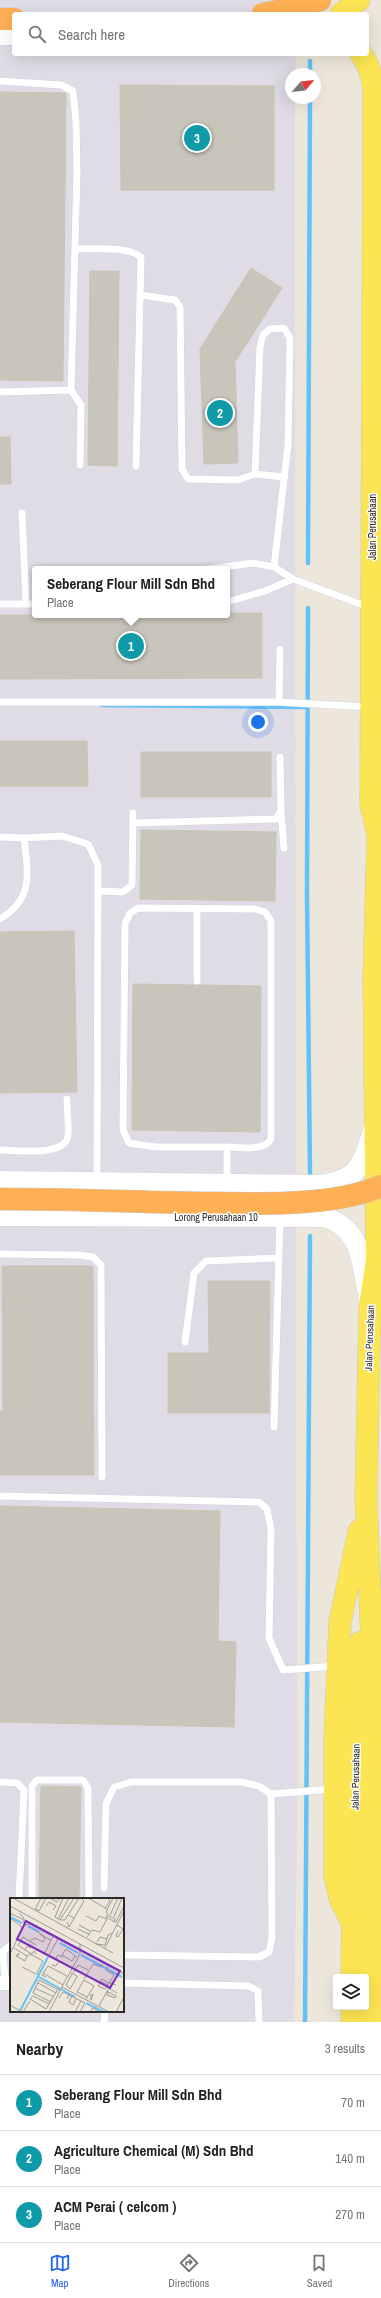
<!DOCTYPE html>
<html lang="en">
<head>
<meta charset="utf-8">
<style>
	body { margin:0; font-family:"Archivo Narrow",sans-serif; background:#f2f2f2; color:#222 }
	.controls { position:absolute; right:12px; bottom:12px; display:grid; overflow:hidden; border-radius:4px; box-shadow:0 4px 16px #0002 }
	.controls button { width:36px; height:36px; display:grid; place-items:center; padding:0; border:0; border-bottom:1px solid #e0e0e0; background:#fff; color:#222; font:20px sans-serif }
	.compass { position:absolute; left:285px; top:68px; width:36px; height:36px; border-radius:50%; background:#fff; box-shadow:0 4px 16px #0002; rotate:62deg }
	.you { position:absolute; left:258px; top:722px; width:14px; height:14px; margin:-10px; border:3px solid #fff; border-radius:50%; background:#1a73e8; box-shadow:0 0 0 6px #1a73e833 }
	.badge { display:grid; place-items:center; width:26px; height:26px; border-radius:50%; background:#2563eb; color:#fff; font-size:13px; font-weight:700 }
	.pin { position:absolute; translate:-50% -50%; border:2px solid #fff; box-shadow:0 1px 4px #0006 }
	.popup { position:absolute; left:32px; top:566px; width:198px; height:52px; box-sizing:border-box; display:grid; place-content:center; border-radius:4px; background:#fff; filter:drop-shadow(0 1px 3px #0005); font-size:13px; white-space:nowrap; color:#767676 }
	.popup b { font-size:15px; color:#222 }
	.popup::after { content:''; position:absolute; left:50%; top:100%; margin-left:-8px; border:8px solid transparent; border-top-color:#fff }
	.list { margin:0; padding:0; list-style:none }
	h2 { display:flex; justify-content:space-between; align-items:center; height:52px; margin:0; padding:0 16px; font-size:17px }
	h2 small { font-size:13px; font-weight:400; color:#767676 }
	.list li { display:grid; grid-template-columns:26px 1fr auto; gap:12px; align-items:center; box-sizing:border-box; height:56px; padding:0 16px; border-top:1px solid #e0e0e0 }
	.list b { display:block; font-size:15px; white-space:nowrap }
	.list p { margin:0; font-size:13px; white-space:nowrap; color:#767676 }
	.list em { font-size:13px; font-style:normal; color:#767676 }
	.icon { flex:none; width:22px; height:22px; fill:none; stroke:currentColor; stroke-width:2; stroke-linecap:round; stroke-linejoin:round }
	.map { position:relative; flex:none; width:381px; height:2022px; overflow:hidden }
	.search { position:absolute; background:#fff; box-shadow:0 4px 16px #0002; left:12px; right:12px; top:12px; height:44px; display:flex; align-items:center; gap:10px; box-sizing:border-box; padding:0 14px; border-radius:4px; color:#767676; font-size:15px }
	.sheet { height:220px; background:#fff }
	nav { display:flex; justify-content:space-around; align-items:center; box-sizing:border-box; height:56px; border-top:1px solid #e0e0e0; background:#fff; font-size:11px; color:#767676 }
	nav a { display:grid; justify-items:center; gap:2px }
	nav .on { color:#2563eb }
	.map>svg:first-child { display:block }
</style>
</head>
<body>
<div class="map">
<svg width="381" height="2022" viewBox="0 0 381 2022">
	<rect width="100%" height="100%" fill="#ede7db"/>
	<path fill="#e0dce5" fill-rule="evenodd" d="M0 0H297L296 14H14V54H296L295 74H291V98H295L296 1461 298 1770 294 2022H0ZM35 569H227V615H35ZM11 1899H123V2011H11Z"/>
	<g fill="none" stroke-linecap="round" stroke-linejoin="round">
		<path stroke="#65c2f8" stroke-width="4.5" d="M310 74V61
			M308 563 310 98
			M308 608 307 895 310 1174
			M102 705 307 707
			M305 2022 310 1236"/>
	</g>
	<path fill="#c8c5ba" stroke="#c9c4b4" d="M120 85 274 86V190H121Z
		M0 92 66 93 63 381 0 380Z
		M251 268 282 288 235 362 238 463 204 464 200 349Z
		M90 271H119L117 466 88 465Z
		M0 437H10L11 484H0Z
		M227 613H262V678L0 679V615H227Z
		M0 741H87L88 786H0Z
		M141 752H271V797H141Z
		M141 830 276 832 275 901 140 899Z
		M74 931 77 1092 0 1093V932Z
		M133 984 261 986 260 1132 132 1130Z
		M2 1266H93L94 1475H0V1411H3Z
		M208 1281H270L269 1413H168V1353H209Z
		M0 1506 220 1511 218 1641 236 1642 234 1727 0 1722Z
		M41 1786 81 1787 79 1899H39Z"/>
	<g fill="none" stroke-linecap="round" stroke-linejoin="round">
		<g stroke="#d0d2e4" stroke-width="8">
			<path id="lane" d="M0 81 61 85 73 91 76 121 77 173 71 390
				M75 249C93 249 128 246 141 257L136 466
				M141 295 175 300 180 307 182 469 188 479 238 480 255 474 285 477
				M0 392 71 390 81 405 80 465
				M255 474 260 347 263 335 270 329 284 328 290 338 288 445 274 567 293 579 368 607
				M22 513 26 604
				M208 569 253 563 274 567
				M227 602 265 591 293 579
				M0 604H35
				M0 702H279L369 707
				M279 702 280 649
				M281 811 284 848
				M133 823 276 819 281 811 280 757
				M0 837 24 838
				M98 891 123 892 132 885 133 813
				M197 909V981
				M0 919C34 899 28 873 24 838L62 836 88 844 98 865 97 1182
				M227 1147H156L129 1143 123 1130 125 924 130 913 138 908 255 909 265 912 271 921V1139C264 1152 239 1147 227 1147V1182
				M0 1150C16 1150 65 1157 68 1136 69 1124 67 1111 67 1099
				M0 1254 79 1255 93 1257 101 1265 102 1477
				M185 1342 194 1273 206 1261 279 1258
				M274 1427 280 1217
				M0 1496 259 1502 267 1509 271 1529 269 1638 283 1670 336 1666
				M0 1782 17 1783 24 1790 19 1899
				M104 1888 106 1804 114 1787 131 1782H242L259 1786 271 1794
				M32 1899V1786L37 1780H83L88 1788 89 1899
				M123 1955 259 1957 269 1952 272 1938 271 1794 334 1789
				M5 1983 3 1951 11 1945
				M123 1983 249 1986 258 1991 259 2022
				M104 2022 105 2011"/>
		</g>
		<g stroke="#d0d2e4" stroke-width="15">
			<path id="street" d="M0 1983H11"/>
		</g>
		<g stroke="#d0d2e4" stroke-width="21">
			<path id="secondary" d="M0 35H14
				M0 1181 319 1185C362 1179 361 1165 374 1128
				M0 1216 325 1217C363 1229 362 1266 369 1300"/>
		</g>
		<g stroke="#c8c8c8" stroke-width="23">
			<path id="primary" d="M341 14 359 0
				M361 54C370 66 373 78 374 92L371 804 378 835 374 978 377 1260 370 1306 366 1499 374 1692 372 2022
				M353 1924 341 1901 335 1876V1738L340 1622 359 1531
				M352 1977 355 1687 361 1642
				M352 2022V2007"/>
		</g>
		<g stroke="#c8c8c8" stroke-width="23">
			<path id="highway" d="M263 14 299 7 320 0
				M0 19H14"/>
		</g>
		<use href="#lane" stroke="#fff" stroke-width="7"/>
		<use href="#street" stroke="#fff" stroke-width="14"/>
		<use href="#secondary" stroke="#fff" stroke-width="20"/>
		<use href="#primary" stroke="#fbe552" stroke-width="22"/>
		<use href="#highway" stroke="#ffb054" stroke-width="22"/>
		<g stroke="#c8c8c8" stroke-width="23" stroke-linecap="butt">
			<path id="highway-bridge" d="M0 1199C70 1199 140 1202 210 1203 260 1204 335 1206 381 1186"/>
		</g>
		<use href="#highway-bridge" stroke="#ffb054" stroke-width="22"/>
	</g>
	<g text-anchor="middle" stroke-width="3" stroke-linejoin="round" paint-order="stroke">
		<g font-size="10" fill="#2a2a2a" stroke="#fff">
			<text transform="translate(372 527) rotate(-90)" y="4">Jalan Perusahaan</text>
			<text x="216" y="1221">Lorong Perusahaan 10</text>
			<text transform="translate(369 1338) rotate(-88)" y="4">Jalan Perusahaan</text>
			<text transform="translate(355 1777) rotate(-89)" y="4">Jalan Perusahaan</text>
		</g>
	</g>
	<g transform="translate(10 1898)">
		<rect width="114" height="114" fill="#ede7db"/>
		<path fill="none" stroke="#65c2f8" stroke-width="2" d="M0 19 12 25M18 28 29 34M50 45 68 55M71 57 112 79M29 79 65 99M76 105 94 114M10 113 38 59"/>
		<path fill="none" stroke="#9f9b94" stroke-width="1" d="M3 0 103 55M40 0 47 4 50 0M53 0 45 19 50 22H55L58 17 64 20M78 0 97 11M0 8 114 70M36 8 39 4 46 8 43 12M95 10 100 3 97 0M26 11 29 13 36 0M25 12 31 0M0 15 14 22 15 27 20 26 114 76M98 16 96 14 103 0M58 17 69 0M100 17 108 0M76 18 86 23 89 18 97 21 90 34 82 32 77 39M104 19 112 0M0 20 12 29M48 21 59 0M50 22 64 0M57 24 59 29 74 3 71 0M104 24 105 21 97 17 96 19 103 23 104 24H106L114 8M69 27 80 33M107 27 113 31 108 39 106 38 108 33M68 31 79 36M35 40 29 35 40 42 43 39M20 43 25 40 33 44 35 40M87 44 90 39 97 41M86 46 95 47 98 37 102 35M4 50 17 58 15 63 6 58 9 55 8 58M21 50 17 48 15 52 8 47 13 39 26 47M95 50 114 13M15 52 22 56 24 53 26 56M1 54 14 27V20L9 15M34 57 41 42M17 58 20 56 33 63 27 75 28 77M65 58 62 63 52 57 56 51 67 59M38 59 48 41M42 67 46 68 49 63 46 60 48 57 53 59M12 69 26 76M98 69 96 72 104 77 99 85 98 87 90 83 92 81 99 85H101L106 87M33 75 53 87M61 75 67 78V79L60 91 56 87 62 76M63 75 68 67 78 72M36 79 32 77 38 68 57 78M57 80 70 56V46M74 81 83 66 91 69 92 66M91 84 88 88 95 91 97 89M28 85 46 95M103 86 100 91 107 95M52 89 99 114M25 90 44 99M97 93 98 94 106 98 105 100 97 97 98 94M81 96V102L83 96M62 98 59 104 63 107 66 101M49 100 53 94 59 97M57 101 59 97 75 105 70 114M76 101 84 88 74 82 67 94 77 99M41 104 23 95 29 82 49 92M39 106 36 111 20 101 23 98 39 106 48 91M0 107 12 114M89 108 101 86M13 114 20 103M39 114 57 79M65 114 71 103M80 114 83 110 90 114M106 114 114 99"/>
		<path fill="#7b2cbf" fill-opacity="0.15" stroke="#7b2cbf" stroke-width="2" d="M16 23 110 73 100 90 7 41Z"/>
		<rect width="114" height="114" fill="none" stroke="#2a2a2a" stroke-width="2"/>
	</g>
</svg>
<div class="controls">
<button><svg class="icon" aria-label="layers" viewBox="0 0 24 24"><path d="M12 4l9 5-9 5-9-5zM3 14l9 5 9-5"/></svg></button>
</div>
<svg class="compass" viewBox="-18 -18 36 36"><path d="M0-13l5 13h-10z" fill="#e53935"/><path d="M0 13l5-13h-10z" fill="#767676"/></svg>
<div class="you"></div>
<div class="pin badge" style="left:131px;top:646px;background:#0f9aa8">1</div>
<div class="popup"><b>Seberang Flour Mill Sdn Bhd</b>Place</div>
<div class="pin badge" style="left:220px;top:413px;background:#0f9aa8">2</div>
<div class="pin badge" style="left:197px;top:138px;background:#0f9aa8">3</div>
<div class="search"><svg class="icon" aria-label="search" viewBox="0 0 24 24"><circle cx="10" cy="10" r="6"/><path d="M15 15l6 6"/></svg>Search here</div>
</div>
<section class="sheet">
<h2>Nearby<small>3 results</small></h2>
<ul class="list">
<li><span class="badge" style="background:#0f9aa8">1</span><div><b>Seberang Flour Mill Sdn Bhd</b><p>Place</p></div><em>70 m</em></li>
<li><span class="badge" style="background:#0f9aa8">2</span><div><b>Agriculture Chemical (M) Sdn Bhd</b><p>Place</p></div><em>140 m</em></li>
<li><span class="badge" style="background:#0f9aa8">3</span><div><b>ACM Perai ( celcom )</b><p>Place</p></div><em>270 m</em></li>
</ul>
</section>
<nav>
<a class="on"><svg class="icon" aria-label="map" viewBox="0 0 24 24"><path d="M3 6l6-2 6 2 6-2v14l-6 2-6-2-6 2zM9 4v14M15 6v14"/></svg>Map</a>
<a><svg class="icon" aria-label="directions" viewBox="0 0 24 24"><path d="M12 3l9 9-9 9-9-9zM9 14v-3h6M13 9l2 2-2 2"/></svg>Directions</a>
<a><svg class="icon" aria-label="saved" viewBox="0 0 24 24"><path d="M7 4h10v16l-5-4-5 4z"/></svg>Saved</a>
</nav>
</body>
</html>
